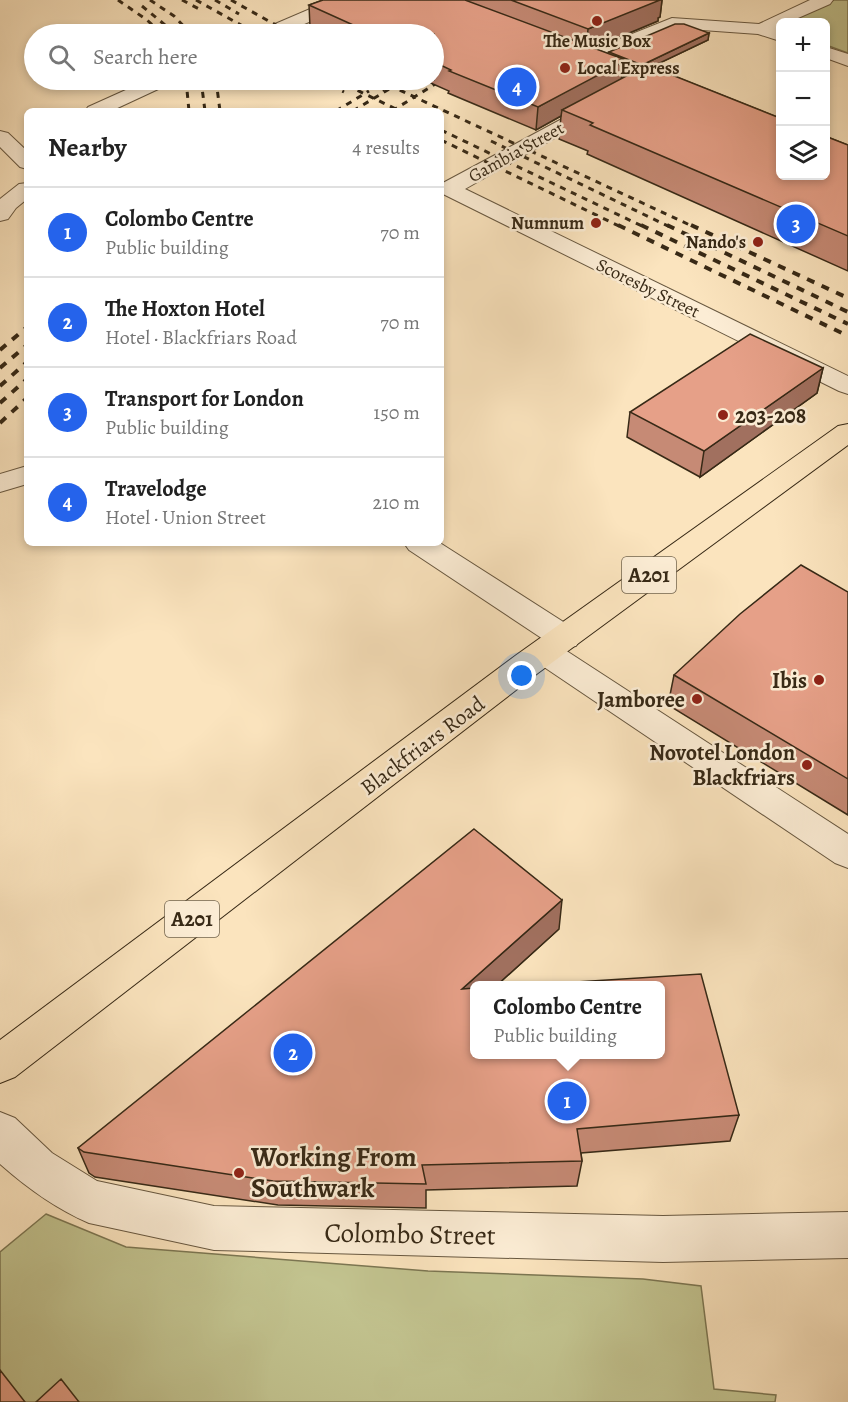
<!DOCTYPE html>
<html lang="en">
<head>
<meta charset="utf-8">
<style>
	body { margin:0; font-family:Alegreya,serif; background:#f2f2f2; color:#222 }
	.controls { position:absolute; right:18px; top:18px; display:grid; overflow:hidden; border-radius:9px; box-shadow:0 3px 9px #0003 }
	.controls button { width:54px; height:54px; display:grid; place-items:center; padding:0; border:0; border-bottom:2px solid #e0e0e0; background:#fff; color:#222; font:30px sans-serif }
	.you { position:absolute; left:522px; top:676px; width:21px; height:21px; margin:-15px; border:4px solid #fff; border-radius:50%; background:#1a73e8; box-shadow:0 0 0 9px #1a73e833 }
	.badge { display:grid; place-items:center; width:39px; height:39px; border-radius:50%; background:#2563eb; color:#fff; font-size:20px; font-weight:700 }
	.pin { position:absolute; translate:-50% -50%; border:3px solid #fff; box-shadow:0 2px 6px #0006 }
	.popup { position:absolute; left:470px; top:981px; width:195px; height:78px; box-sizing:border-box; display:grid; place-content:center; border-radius:9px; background:#fff; filter:drop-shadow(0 2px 4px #0005); font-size:20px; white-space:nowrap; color:#767676 }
	.popup b { font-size:22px; color:#222 }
	.popup::after { content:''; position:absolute; left:50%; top:100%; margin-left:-12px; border:12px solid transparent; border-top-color:#fff }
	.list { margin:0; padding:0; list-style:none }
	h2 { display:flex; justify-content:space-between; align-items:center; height:78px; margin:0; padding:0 24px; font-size:26px }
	h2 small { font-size:20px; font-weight:400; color:#767676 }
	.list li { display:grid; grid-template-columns:39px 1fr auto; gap:18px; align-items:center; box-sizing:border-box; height:90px; padding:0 24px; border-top:2px solid #e0e0e0 }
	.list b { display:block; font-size:22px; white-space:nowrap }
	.list p { margin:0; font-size:20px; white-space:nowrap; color:#767676 }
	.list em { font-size:20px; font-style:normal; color:#767676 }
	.icon { flex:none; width:33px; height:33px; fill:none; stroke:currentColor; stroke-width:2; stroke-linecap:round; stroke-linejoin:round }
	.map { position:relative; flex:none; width:848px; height:1402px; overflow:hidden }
	.search { position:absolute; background:#fff; box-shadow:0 3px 9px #0003; left:24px; top:24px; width:420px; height:66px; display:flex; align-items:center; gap:15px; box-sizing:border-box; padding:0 21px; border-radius:33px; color:#767676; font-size:22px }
	.panel { position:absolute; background:#fff; box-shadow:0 3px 9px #0003; left:24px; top:108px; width:420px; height:438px; border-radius:9px }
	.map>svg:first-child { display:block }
</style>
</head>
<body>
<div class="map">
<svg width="848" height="1402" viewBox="0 0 848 1402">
	<rect width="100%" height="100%" fill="#fbe4be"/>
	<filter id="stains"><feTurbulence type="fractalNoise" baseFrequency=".00333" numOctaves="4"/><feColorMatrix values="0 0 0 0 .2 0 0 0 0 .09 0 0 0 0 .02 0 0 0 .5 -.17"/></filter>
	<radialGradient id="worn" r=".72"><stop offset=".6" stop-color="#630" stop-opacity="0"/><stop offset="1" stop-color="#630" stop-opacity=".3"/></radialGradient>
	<path fill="#c2c38f" stroke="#7c7652" stroke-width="1.5" d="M834 0H848V53L826 45V22H786Z
		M46 1214 126 1247 428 1271 643 1279 701 1286 714 1389 776 1395 775 1402H0V1252Z"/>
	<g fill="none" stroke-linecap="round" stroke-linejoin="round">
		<g stroke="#685840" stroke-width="2">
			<path id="minor" d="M331 0H354L351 4 281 34H258L261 30Z
				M810 0H833L830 4 789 22H780V27L776 29 780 30V41L758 34 674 28 604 59 679 87 682 91 679 95 672 97 581 63 571 56 574 52H587L672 18 759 24Z
				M826 47 848 54V66L826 58Z
				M148 80H171L169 84 111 111H85L88 107Z
				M599 99 606 101 609 105 606 109 465 189 848 376V394L839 391 441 193V184Z
				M0 131 8 133 27 151V169L20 167 0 147Z
				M27 183V199L16 208 8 219 0 221V199L19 184Z
				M27 466V484L0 492V474Z
				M404 543H440L576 630 581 638 576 646 562 648 848 834V868L835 863 535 661 530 653 535 645 549 643 409 550Z
				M0 1112 15 1118 52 1153 97 1181 214 1206 663 1216 848 1212V1258L663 1262 214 1250 89 1223C56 1209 26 1187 0 1164Z"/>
		</g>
		<g stroke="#372916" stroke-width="2">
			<path id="primary" d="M848 424V445L538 673 15 1077 0 1083V1040L515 656 838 426Z"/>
		</g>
		<use href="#minor" fill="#fcedd5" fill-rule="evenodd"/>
		<use href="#primary" fill="#fbe4be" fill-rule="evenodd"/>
		<path stroke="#372916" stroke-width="3" stroke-dasharray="6 6" stroke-linecap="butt" d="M118 0 147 20 162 34
			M150 0 174 16 191 34
			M182 0 201 10
			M196 0 257 34
			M215 0 239 14
			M231 0 292 34
			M142 6 176 34
			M186 80 189 111
			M201 80 205 111
			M216 80 220 111
			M321 80 344 92
			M336 80 400 111
			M361 80 384 90
			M378 80 694 227
			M336 111 369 91
			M353 111 404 80
			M392 111 448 76
			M441 130 644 227
			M441 140 621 227
			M491 141 670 227"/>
		<path stroke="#372916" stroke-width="4" stroke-dasharray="8 8" stroke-linecap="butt" d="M618 225 848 336
			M641 225 848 324
			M667 225 848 312
			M691 225 848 298
			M0 350 27 327
			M0 368 27 345
			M0 386 27 362
			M0 403 27 379
			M0 423 27 398"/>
	</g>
	<path fill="#c68a75" stroke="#372916" stroke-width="1.5" fill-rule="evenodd" d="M323 0H662L660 17 658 18V21L593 48 608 54 609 52 709 33 708 40 651 67 848 145V271L587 154 588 151 559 139 561 116 536 130 448 93 449 91 424 80H434V34H327L310 27 309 5ZM623 65 637 70 621 78Z
		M823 368 817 393 700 477 627 437 630 412Z
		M848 592V815L668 705 674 675Z
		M559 929 496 986H474L739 1115 730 1141 581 1153 582 1161 577 1186 426 1190V1208L278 1205 95 1177 89 1173 78 1148Z"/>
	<path fill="#a1705f" stroke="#372916" stroke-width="1.5" d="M656 0H662L660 17 658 18V21L586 51 588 29Z
		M709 33 708 40 641 72 642 65Z
		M623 59 621 84 562 110 561 116 536 130 538 107Z
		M823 368 817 393 700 477 704 451Z
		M562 900 559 929 496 986H474V1005L462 989Z"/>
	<path fill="#e6a088" stroke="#372916" stroke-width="1.5" d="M323 0H465L623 59 620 60 623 62 538 107 449 71 451 70 434 62V34H373L309 5Z
		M511 0H660L588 29Z
		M675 24H684L709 33 642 65 609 52Z
		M647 65 780 118V176H825V136L848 145V236L590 125 593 123 562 110Z
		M750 334 823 368 704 451 630 412Z
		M801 565 848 592V779L674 675 740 614Z
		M474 829 562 900 462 989 474 988V1054H660V986H513L701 974 739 1115 577 1129 582 1161 422 1165 426 1184 273 1181 84 1152 78 1148Z
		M0 1370 25 1402H0Z
		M61 1379 79 1402H36Z"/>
	<g fill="#8f2418" stroke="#fcedd5" stroke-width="2">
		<circle cx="597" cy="21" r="6"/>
		<circle cx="565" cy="68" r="6"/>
		<circle cx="596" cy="223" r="6"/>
		<circle cx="758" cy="242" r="6"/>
		<circle cx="723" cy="415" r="6"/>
		<circle cx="819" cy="680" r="6"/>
		<circle cx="697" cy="699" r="6"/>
		<circle cx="807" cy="765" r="6"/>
		<circle cx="239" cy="1173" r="6"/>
	</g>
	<g text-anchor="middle" stroke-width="5" stroke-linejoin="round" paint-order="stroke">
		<g font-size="18" font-weight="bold" fill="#372916" stroke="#fcedd5" text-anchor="end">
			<text x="597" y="47" text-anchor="middle">The Music Box</text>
			<text x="577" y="74" text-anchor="start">Local Express</text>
			<text x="584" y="229">Numnum</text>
			<text x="746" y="248">Nando's</text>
		</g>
		<g font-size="18" fill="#372916" stroke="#fcedd5">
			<text transform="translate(516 152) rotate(-29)" y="6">Gambia Street</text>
			<text transform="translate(648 288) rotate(26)" y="6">Scoresby Street</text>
		</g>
		<g fill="#fcedd5" stroke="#72644f" stroke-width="1.5">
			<rect x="622" y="557" width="54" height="36" rx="4.5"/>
			<rect x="165" y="901" width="54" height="36" rx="4.5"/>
		</g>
		<g font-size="21" font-weight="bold" fill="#372916">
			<text x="649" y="582">A201</text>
			<text x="192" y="926">A201</text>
		</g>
		<g font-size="22" font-weight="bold" fill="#372916" stroke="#fcedd5" text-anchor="end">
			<text x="735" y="423" text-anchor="start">203-208</text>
			<text x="807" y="688">Ibis</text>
			<text x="685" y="707">Jamboree</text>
			<text x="795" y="760">Novotel London<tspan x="795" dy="25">Blackfriars</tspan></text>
		</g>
		<g font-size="22" fill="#372916" stroke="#fcedd5">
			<text transform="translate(422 745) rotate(-37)" y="8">Blackfriars Road</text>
		</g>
		<g font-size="27" font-weight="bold" fill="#372916" stroke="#fcedd5" text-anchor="start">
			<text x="251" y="1166">Working From<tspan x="251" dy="31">Southwark</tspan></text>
		</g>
		<g font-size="27" fill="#372916" stroke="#fcedd5">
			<text transform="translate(410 1234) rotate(1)" y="9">Colombo Street</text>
		</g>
	</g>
	<rect width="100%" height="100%" filter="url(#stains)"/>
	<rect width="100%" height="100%" fill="url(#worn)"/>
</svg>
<div class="controls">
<button>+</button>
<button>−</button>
<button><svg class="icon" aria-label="layers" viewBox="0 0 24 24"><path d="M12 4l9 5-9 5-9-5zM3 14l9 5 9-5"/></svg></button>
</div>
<div class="you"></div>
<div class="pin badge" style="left:567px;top:1101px">1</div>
<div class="popup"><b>Colombo Centre</b>Public building</div>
<div class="pin badge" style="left:293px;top:1053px">2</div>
<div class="pin badge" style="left:796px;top:224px">3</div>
<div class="pin badge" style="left:517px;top:87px">4</div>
<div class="search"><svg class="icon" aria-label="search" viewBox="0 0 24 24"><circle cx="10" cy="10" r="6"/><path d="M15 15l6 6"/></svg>Search here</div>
<section class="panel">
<h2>Nearby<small>4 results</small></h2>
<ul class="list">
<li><span class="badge">1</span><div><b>Colombo Centre</b><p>Public building</p></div><em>70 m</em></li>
<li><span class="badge">2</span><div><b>The Hoxton Hotel</b><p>Hotel · Blackfriars Road</p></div><em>70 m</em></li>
<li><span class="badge">3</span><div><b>Transport for London</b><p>Public building</p></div><em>150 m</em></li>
<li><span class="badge">4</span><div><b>Travelodge</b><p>Hotel · Union Street</p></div><em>210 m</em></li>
</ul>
</section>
</div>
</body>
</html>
